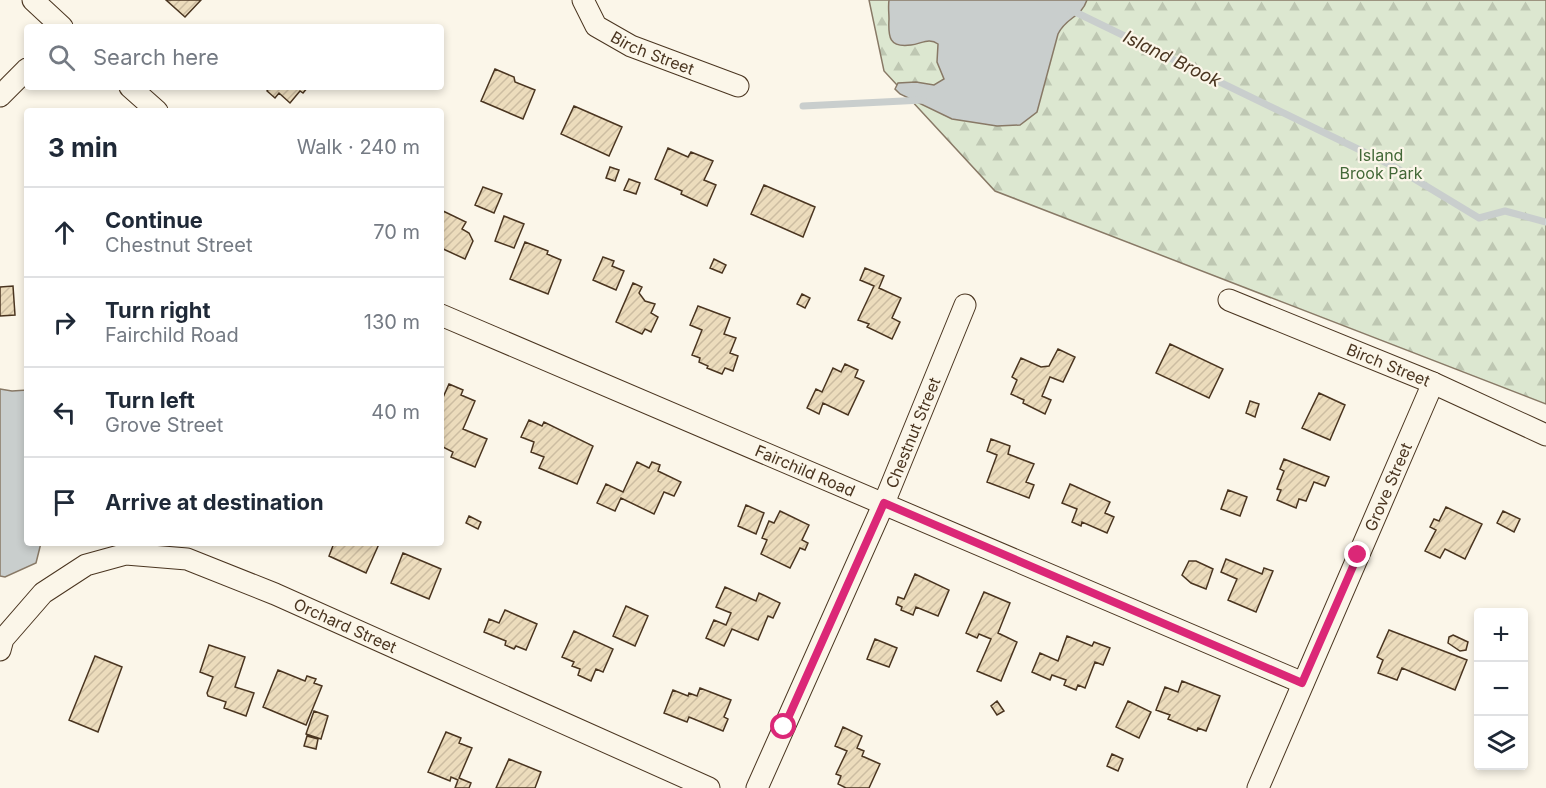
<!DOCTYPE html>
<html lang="en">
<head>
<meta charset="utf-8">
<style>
	body { margin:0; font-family:Inter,sans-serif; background:#f6f6f7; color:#1f2937 }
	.controls { position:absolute; right:18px; bottom:18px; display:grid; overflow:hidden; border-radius:6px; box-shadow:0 3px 9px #0003 }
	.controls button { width:54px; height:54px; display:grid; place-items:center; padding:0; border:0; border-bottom:2px solid #e0e1e3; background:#fff; color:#1f2937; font:30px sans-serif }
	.stop { position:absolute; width:18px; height:18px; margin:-14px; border:4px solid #db2777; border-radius:50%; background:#fff }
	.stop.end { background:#db2777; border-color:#fff; box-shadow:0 2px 6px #0008 }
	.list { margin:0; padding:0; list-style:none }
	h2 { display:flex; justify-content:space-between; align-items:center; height:78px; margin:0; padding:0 24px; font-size:26px }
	h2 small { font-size:20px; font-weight:400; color:#747a83 }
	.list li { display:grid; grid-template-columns:39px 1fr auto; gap:18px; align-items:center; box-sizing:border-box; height:90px; padding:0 24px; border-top:2px solid #e0e1e3 }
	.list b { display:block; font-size:22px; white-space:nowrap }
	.list p { margin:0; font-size:20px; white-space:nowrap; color:#747a83 }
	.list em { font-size:20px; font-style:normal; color:#747a83 }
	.icon { flex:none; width:33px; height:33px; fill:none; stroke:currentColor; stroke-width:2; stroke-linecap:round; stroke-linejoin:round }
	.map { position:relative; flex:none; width:1546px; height:788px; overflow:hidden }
	.search { position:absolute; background:#fff; box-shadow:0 3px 9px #0003; left:24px; top:24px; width:420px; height:66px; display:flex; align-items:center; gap:15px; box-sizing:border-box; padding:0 21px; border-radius:6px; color:#747a83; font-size:22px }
	.panel { position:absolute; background:#fff; box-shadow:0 3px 9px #0003; left:24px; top:108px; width:420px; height:438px; border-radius:6px }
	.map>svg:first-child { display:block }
</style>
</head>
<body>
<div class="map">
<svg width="1546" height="788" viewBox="0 0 1546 788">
	<defs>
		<pattern id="forest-firs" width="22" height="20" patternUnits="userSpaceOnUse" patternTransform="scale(1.5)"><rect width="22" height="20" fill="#dce7d0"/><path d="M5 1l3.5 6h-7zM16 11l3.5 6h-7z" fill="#bec7b2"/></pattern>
		<pattern id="building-hatch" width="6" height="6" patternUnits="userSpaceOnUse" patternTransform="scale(1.5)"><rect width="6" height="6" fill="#ecdcbc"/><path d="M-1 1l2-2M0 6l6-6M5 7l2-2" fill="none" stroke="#ccbda1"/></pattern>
	</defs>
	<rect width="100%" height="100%" fill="#fbf6e9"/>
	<path fill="url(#forest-firs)" stroke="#887966" stroke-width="1.5" d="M869 0H1546V404L995 191 884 71Z"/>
	<path fill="#c9cecd" stroke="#887966" stroke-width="1.5" d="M889 0H1087C1081 18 1066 17 1058 34L1037 112 1020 125 997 126 952 119 900 94 895 89 898 83 916 82 934 85 944 79 937 62 938 44C929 37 921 44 911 45 889 48 888 37 889 19 889 13 888 7 889 0Z
		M0 389 12 391 27 390V543H41L36 563 5 577 0 576Z"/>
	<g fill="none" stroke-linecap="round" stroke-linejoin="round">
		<path stroke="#c9cecd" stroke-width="7" d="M1071 10 1393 166 1479 218 1505 211 1546 222
			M803 106 923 100"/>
	</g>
	<path fill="url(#building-hatch)" stroke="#4a3520" stroke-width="1.5" d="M166 0H201L185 17Z
		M495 69 514 77 515 82 535 90 523 119 481 101Z
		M270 87H308L303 93 300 91 290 103 279 93 275 98 267 91Z
		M574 106 622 127 609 156 561 134Z
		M668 148 688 157 691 152 713 161 704 180 716 185 707 206 681 194 682 191 655 179Z
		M610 167 619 170 615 181 606 178Z
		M629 179 640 183 636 194 624 190Z
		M764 185 815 207 803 237 751 214Z
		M483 187 502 194 494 213 475 205Z
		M441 210 466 222 462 229 469 233 473 241 465 259 441 248Z
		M504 216 524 224 514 248 495 241Z
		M525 242 548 251 547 254 561 260 548 294 510 279Z
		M603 257 614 261 612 266 624 271 616 290 593 280Z
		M714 259 726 265 722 273 710 268Z
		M865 268 884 276 879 288 901 298 892 318 900 322 892 339 867 327 869 324 858 320 874 286 860 280Z
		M633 283 642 287 639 293 645 301 655 304 651 313 658 317 651 332 645 329 642 334 616 322Z
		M13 286 15 315 0 316V287Z
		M802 294 810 298 805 308 797 304Z
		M698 306 730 318 724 334 736 338 730 353 738 356 733 371 725 368 722 374 707 368 708 366 699 362 700 358 692 355 702 330 690 325Z
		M1170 344 1223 369 1209 398 1156 373Z
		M1058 349 1075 357 1063 382 1050 377 1042 396 1051 400 1045 414 1023 403 1024 400 1011 394 1017 380 1012 377 1021 358 1041 367 1049 366Z
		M845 364 858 370 855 377 864 381 848 415 823 403 819 414 807 408 816 389 822 392 833 368 841 372Z
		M449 384 463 390 461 395 475 401 463 429 487 439 475 467 451 457 453 452 441 446V402Z
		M1319 393 1345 405 1330 440 1302 428Z
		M1250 401 1259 404 1255 417 1246 413Z
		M529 420 542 426 544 422 593 446 577 484 539 468 544 457 531 452 534 442 521 437Z
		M991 439 1010 446 1008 454 1034 464 1026 482 1034 485 1029 498 987 482 997 455 987 451Z
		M1284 459 1329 477 1325 486 1314 482 1306 501 1299 499 1296 508 1277 500 1281 490 1277 489 1284 471 1280 469Z
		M637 462 649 468 652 462 660 465 658 471 681 482 674 496 664 492 654 514 621 498 615 511 597 503 606 484 623 492Z
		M1070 484 1110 502 1105 513 1114 517 1107 533 1082 522 1081 526 1072 522 1077 509 1062 503Z
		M1228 490 1247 497 1240 516 1221 509Z
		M746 505 764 513 756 534 738 526Z
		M1446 507 1482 524 1465 559 1445 549 1440 558 1425 551 1436 530 1430 527 1434 519 1439 521Z
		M780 511 809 525 802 540 808 543 805 550 800 548 790 568 761 554 767 540 762 538 769 521 774 523Z
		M1503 511 1520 519 1514 532 1497 523Z
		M469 516 481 522 478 529 466 523Z
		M334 543H378L379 544 366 573 329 556Z
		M403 553 441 569 429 599 391 583Z
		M1226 559 1262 574 1264 568 1273 571 1256 612 1228 600 1237 579 1221 572Z
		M1189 561H1196L1213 569 1206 589 1191 583 1182 575Z
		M915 574 949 590 938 616 916 607 913 615 901 610 902 607 896 604 898 597 904 599Z
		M725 587 756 601 759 593 780 603 773 618 768 616 758 640 732 629 724 646 706 638 714 620 726 625 731 613 716 607Z
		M984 592 1010 603 998 633 1017 642 1001 681 977 671 991 639 979 634 977 638 966 633Z
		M626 606 648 616 635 646 613 636Z
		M505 610 537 624 526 650 516 646 514 649 505 645 506 641 484 632 489 619 499 623Z
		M1389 630 1467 660 1455 690 1402 668 1397 680 1378 673 1383 660 1377 657Z
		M574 631 613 649 603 672 596 669 591 681 578 675 580 669 572 666 574 662 562 657Z
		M1453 635 1468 642 1466 650 1460 651 1448 643 1449 637Z
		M1067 636 1092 646 1094 642 1110 648 1103 665 1095 662 1085 688 1078 685 1076 690 1064 685 1066 680 1052 675 1050 680 1032 672 1040 653 1058 661Z
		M875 639 897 648 889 667 867 659Z
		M209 645 245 657 235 687 254 693 246 716 224 708 226 702 208 696 207 693 213 677 200 672Z
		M95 656 122 667 98 732 69 720Z
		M278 670 305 681 307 676 316 679 314 683 322 686 306 725 263 707Z
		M1182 681 1220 696 1206 731 1198 728 1197 731 1168 719 1170 715 1156 710 1165 687 1178 692Z
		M700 688 731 700 724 717 728 719 723 731 689 717 687 722 664 713 673 690 688 696 689 693 697 696Z
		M997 701 1004 711 997 715 991 706Z
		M1128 701 1151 712 1139 738 1116 727Z
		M314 711 328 716 321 739 306 734Z
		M843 727 862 736 857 748 864 751 862 756 880 764 869 788H846L838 784 841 776 836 774 847 751 835 746Z
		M446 732 461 738 459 743 472 748 459 778 471 783 469 788H455L458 780 451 777 450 781 428 772Z
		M307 736 318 739 316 749 304 746Z
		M1112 754 1123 759 1118 771 1107 766Z
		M509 759 541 772 535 788H496Z"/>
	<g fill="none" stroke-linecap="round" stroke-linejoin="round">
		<g stroke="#4a3520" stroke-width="23">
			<g id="minor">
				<path d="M33 0 62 27"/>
				<path id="s1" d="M583 0 596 26 631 46 738 86"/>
				<path d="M130 87 157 111"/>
				<path d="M0 96 27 69"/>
				<path id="s2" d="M1229 300 1433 383 1546 435"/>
				<path id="s3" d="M441 315 1303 683"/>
				<path id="s4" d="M0 650 3 639 43 593 86 565 126 554 187 559 275 594 709 788"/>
				<path id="s5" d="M757 788 884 503 965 305"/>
				<path id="s6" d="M1258 788 1433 383"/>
			</g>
		</g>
		<use href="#minor" stroke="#fbf6e9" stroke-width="21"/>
	</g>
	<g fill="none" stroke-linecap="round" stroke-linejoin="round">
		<path stroke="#db2777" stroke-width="8" d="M784 727 884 503 1302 683 1358 555"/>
	</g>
	<g text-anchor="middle" stroke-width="4.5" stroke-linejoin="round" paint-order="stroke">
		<g font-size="16" fill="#4a3520" stroke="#fbf6e9">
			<text dy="6" stroke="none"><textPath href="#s1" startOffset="92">Birch Street</textPath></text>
			<text dy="6" stroke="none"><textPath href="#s2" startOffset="172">Birch Street</textPath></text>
			<text dy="6" stroke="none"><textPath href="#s5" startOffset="388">Chestnut Street</textPath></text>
			<text dy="6" stroke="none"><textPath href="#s3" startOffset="396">Fairchild Road</textPath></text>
			<text dy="6" stroke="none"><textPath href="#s6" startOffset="328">Grove Street</textPath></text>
			<text dy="6" stroke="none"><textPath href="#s4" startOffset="398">Orchard Street</textPath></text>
		</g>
		<g font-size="16" fill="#436837" stroke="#fbf6e9">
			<text x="1381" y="161">Island<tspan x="1381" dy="18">Brook Park</tspan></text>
		</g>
		<g font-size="18" font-style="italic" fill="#4a3520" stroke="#fbf6e9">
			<text transform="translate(1172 59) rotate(26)" y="6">Island Brook</text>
		</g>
	</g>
</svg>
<div class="controls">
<button>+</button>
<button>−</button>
<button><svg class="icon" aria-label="layers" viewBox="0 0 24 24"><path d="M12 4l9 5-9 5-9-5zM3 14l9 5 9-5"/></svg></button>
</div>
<div class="stop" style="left:784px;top:727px"></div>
<div class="stop end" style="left:1358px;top:555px"></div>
<div class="search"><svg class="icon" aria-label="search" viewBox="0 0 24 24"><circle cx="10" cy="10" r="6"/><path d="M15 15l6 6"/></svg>Search here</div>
<section class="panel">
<h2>3 min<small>Walk · 240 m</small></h2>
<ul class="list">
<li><svg class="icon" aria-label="ahead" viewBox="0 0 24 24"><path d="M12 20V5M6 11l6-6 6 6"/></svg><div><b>Continue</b><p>Chestnut Street</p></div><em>70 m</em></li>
<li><svg class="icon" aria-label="right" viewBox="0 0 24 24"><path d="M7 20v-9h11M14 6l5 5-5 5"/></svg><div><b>Turn right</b><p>Fairchild Road</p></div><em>130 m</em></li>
<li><svg class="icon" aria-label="left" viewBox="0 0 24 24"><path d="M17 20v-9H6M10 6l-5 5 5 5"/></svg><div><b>Turn left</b><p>Grove Street</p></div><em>40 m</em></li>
<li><svg class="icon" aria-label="arrive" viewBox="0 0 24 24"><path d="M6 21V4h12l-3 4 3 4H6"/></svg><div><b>Arrive at destination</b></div></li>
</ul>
</section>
</div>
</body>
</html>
